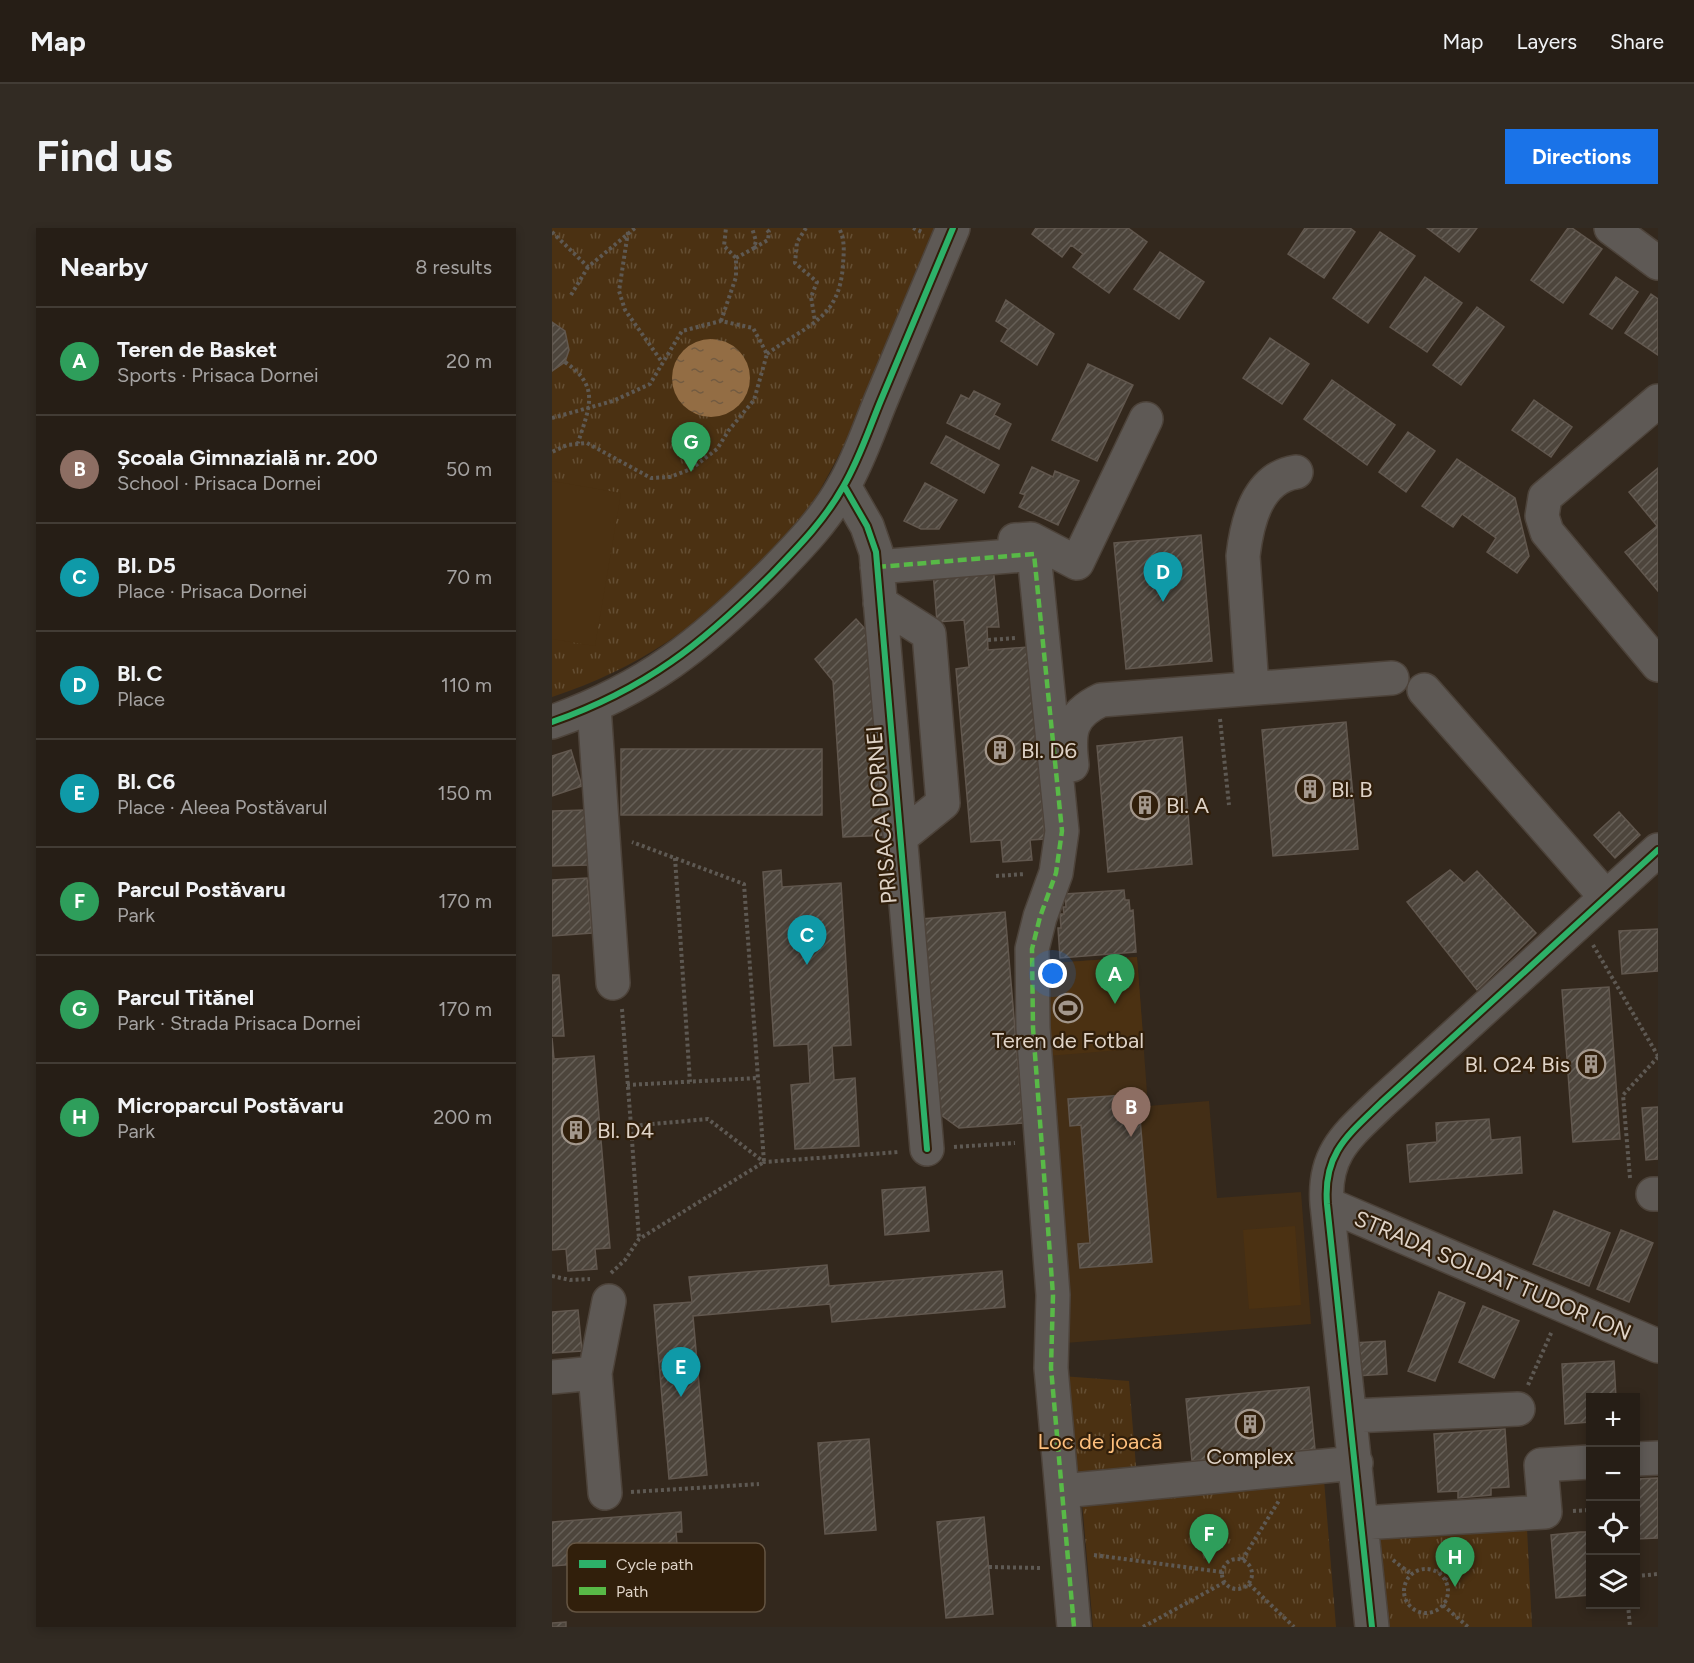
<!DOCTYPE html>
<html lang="en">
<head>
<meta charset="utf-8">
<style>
	body { margin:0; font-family:Figtree,sans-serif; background:#322b23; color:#f1f3f6 }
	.controls { position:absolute; right:18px; bottom:18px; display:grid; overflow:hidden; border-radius:0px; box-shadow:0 3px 9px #0003 }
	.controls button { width:54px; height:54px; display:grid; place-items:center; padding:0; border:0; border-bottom:2px solid #423c35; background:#261e16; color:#f1f3f6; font:30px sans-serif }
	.you { position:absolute; left:501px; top:746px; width:21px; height:21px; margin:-15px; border:4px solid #fff; border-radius:50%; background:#1a73e8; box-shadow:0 0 0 9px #1a73e833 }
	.badge { display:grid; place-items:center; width:39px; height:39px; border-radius:50%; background:#1a73e8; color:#fff; font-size:20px; font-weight:700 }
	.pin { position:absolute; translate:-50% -50px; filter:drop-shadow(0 2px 3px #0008) }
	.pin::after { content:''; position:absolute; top:32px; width:21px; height:18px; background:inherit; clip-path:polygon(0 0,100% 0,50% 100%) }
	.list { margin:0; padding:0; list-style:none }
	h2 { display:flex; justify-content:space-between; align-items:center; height:78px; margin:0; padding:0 24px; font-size:26px }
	h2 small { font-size:20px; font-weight:400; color:#a4a2a1 }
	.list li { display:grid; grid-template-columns:39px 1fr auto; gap:18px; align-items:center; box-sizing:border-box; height:108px; padding:0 24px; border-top:2px solid #423c35 }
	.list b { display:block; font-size:22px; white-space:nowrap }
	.list p { margin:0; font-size:20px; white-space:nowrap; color:#a4a2a1 }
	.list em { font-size:20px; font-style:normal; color:#a4a2a1 }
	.icon { flex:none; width:33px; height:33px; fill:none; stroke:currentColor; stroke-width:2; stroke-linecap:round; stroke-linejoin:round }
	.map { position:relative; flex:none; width:1106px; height:1399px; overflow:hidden; border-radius:0px }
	header { display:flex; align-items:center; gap:36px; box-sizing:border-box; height:84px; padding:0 30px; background:#261e16; border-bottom:2px solid #423c35 }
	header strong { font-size:28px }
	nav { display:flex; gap:33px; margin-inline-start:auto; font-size:21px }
	.intro { display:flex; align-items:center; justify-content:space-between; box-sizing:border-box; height:144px; padding:0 36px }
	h1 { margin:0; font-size:42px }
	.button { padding:15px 27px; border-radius:0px; background:#1a73e8; color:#fff; font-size:21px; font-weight:700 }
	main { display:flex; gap:36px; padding:0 36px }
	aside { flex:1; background:#261e16; border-radius:0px; box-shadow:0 3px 9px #0003 }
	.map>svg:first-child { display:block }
</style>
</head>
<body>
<header>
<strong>Map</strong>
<nav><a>Map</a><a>Layers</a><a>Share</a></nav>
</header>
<div class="intro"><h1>Find us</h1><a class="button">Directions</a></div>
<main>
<aside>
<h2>Nearby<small>8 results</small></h2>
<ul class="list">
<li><span class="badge" style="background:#2e9e5b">A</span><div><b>Teren de Basket</b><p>Sports · Prisaca Dornei</p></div><em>20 m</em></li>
<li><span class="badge" style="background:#8d6e63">B</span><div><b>Școala Gimnazială nr. 200</b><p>School · Prisaca Dornei</p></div><em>50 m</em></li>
<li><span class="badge" style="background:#0f9aa8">C</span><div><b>BI. D5</b><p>Place · Prisaca Dornei</p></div><em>70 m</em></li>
<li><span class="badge" style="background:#0f9aa8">D</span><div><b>Bl. C</b><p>Place</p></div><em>110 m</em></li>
<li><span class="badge" style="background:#0f9aa8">E</span><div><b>Bl. C6</b><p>Place · Aleea Postăvarul</p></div><em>150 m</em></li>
<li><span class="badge" style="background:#2e9e5b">F</span><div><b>Parcul Postăvaru</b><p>Park</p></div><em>170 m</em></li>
<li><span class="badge" style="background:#2e9e5b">G</span><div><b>Parcul Titănel</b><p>Park · Strada Prisaca Dornei</p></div><em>170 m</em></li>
<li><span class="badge" style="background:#2e9e5b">H</span><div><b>Microparcul Postăvaru</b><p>Park</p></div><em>200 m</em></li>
</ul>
</aside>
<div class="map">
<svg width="1106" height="1399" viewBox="0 0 1106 1399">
	<defs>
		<pattern id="park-tufts" width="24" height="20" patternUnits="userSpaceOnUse" patternTransform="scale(1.5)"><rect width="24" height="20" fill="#4b3112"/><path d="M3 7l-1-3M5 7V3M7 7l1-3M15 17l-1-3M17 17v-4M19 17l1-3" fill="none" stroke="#644e33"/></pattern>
		<pattern id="water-ripples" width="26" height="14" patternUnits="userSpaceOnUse" patternTransform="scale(1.5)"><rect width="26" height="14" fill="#936d44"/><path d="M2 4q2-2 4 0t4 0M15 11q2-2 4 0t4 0" fill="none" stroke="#735b41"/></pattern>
		<pattern id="building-hatch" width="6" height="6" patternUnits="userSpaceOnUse" patternTransform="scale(1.5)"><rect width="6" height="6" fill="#4d453c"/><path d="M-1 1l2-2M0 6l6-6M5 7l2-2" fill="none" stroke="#665f57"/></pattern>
	</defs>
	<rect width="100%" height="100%" fill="#33281d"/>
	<path fill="#432e16" d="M585 729 596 878 657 873 665 970 749 964 759 1096 513 1115 484 736Z"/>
	<path fill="url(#park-tufts)" d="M0 0H384C348 87 315 180 268 262 256 284 237 304 220 322 157 392 89 440 0 469Z
		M509 1148 577 1153 585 1251 517 1257Z
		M772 1252 784 1399H541L530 1274Z
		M975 1301 980 1399H833L824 1310Z"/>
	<path fill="#4b3112" d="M0 253 69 265 43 418 0 411Z
		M585 729 592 820 496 828 489 736Z
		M743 998 749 1077 697 1081 691 1002Z"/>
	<path fill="url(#water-ripples)" d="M120 150a39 39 0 1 1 78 0a39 39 0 1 1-78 0Z"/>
	<path fill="url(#building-hatch)" stroke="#61574e" stroke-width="1.5" d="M484 0H576L595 14 557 65 521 39 531 26 519 17 510 29 480 6Z
		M753 0H798L803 4 772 50 736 26Z
		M875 0H925L907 24Z
		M1016 0H1020L1050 21 1011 75 979 52Z
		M828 4 863 28 816 95 781 70Z
		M608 24 652 54 627 91 582 61Z
		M873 49 910 75 875 124 838 99Z
		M1064 49 1086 64 1060 101 1038 86Z
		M1099 66 1106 71V127L1073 105Z
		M454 72 502 106 485 137 449 113 456 101 444 93Z
		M925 79 952 99 909 157 881 137Z
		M0 94 13 103 17 122 13 134 0 143Z
		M718 110 757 136 730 176 691 150Z
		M536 136 581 157 545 233 500 212Z
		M780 152 843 197 815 237 752 191Z
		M422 163 448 176 442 187 459 196 447 221 395 195 409 167 417 171Z
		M982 172 1020 199 999 229 960 202Z
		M856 204 883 223 854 264 827 244Z
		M394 208 447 237 432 265 379 235Z
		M905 231 963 270 977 328 965 345 935 324 944 310 910 286 901 299 870 278Z
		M480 239 501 249 503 243 527 253 506 297 467 279 473 267 468 265Z
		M1106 240V297L1105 298 1077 264Z
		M373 255 405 272 387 301H369L352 293Z
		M1105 298 1106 299V363L1073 324Z
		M649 307 660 433 574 441 562 315Z
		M441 338 447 399H435L436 422 476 419 493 611 478 612 480 632 451 634 449 612 419 614 404 441 417 439 412 392 385 394 381 343Z
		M304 391 325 414 339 607 291 609 281 453 263 431Z
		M794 494 806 621 721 628 710 502Z
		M630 509 640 636 556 644 545 518Z
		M69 521H270V587H69Z
		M19 522 30 558 0 568V528Z
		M33 582 36 637 0 638V583Z
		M1067 584 1088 607 1063 630 1042 607Z
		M229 642 230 659 289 655 299 817 280 818 282 852 303 850 307 918 243 921 239 857 258 855 256 816 222 818 211 644Z
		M898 642 912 655 925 643 984 705 925 762 855 674Z
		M35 650 40 705 0 708V652Z
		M572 662 573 672H577L578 683 581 682 584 724 508 730 506 700H509L508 686H512L511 679H514L513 666Z
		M453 684 471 895 407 900 385 884 369 691Z
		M1106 701V743L1070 746 1067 703Z
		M0 747H7L12 808H0Z
		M1057 759 1068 911 1021 914 1010 762Z
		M0 810 2 831 42 828 58 1020 43 1021 45 1041 16 1043 14 1021 0 1022Z
		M586 866 600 1034 528 1040 526 1016 538 1015 529 897 518 898 516 871Z
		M1106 879V931L1094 932 1090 880Z
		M937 891 939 912 968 909 970 945 858 954 855 917 885 914 884 895Z
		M373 959 377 1003 333 1007 330 962Z
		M1002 983 1058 1005 1037 1058 981 1036Z
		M1069 1002 1101 1015 1077 1074 1045 1061Z
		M275 1037 277 1058 450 1043 453 1079 280 1094 278 1076 141 1088 155 1247 117 1251 102 1077 140 1074 137 1049Z
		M887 1064 913 1075 883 1153 856 1143Z
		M931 1078 967 1093 942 1150 907 1134Z
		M26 1082 30 1123 0 1125V1084Z
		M833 1113 835 1146 804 1148 801 1115Z
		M1062 1133 1064 1170H1038V1194L1013 1196 1010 1136Z
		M757 1159 763 1221 640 1233 634 1171Z
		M953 1201 957 1259 939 1260V1267L906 1270V1263L886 1264 882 1206Z
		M317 1211 324 1302 273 1306 266 1215Z
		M1106 1250V1310L1084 1311V1251Z
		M129 1284 130 1304H124L126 1328 0 1338V1294Z
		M432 1289 441 1386 394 1390 385 1294Z
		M1028 1304H1038V1367L1004 1370 999 1307Z
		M14 1394V1399H0V1395Z"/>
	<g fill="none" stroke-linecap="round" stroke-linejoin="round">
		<g stroke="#4d433a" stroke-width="36">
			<path id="minor" d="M1059 0 1106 35
				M1106 173 993 269 990 288 995 304 1106 437
				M292 258 315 298 324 324 375 921
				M463 312 479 311 525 335 594 191
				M325 339 482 326 510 603 504 645 488 689 480 721 481 800 501 1067 499 1140 522 1399
				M328 375 377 406 391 575 349 609
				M700 460 691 328C695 294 705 250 744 244
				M872 462 1053 668
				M42 479 61 755
				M0 494C94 461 150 416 220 346 246 319 272 293 291 259 307 232 317 201 329 172 353 114 377 57 401 0
				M520 537C516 505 517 487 549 472L840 450
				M1101 966H1106
				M775 976 1106 1118
				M43 1145 57 1073
				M0 1149 43 1145 53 1265
				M798 1188 966 1181
				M1084 1231 1106 1230
				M510 1263 804 1235
				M810 1295 993 1284 989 1237 1038 1234
				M820 1399 775 976C771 925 796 907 830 874L1106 622"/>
		</g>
		<path stroke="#5e5953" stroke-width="4" stroke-dasharray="3 3" stroke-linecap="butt" d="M254 0 245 14 243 35 265 54 259 69 263 93
			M361 0 370 4
			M0 4 36 39 83 0
			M76 4 67 63 73 82 110 134
			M202 20 216 12 217 4 213 0
			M184 30 202 20 204 13 200 0
			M19 67 36 39
			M169 93 184 49V30L172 18 174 0
			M215 126C254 97 288 92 291 36 292 23 293 12 287 0
			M13 134C49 159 37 179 26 215
			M0 190 61 173 98 156 130 103 169 93 201 100 215 126 202 172 177 202 165 221 139 241 118 249 99 250 35 215 15 217 0 224
			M436 412 464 410
			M668 491 677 577
			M123 630 138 854
			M444 648 473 646
			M1041 717 1106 828
			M70 781 79 898 156 891 212 934 347 924
			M75 857 206 850
			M79 898 87 1011
			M402 919 463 915
			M1078 950 1071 867 1106 829
			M59 1045 73 1032 87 1011 212 934 192 656 80 614
			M0 1048 18 1052 38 1051
			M976 1157 1000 1103
			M79 1264 207 1256
			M1021 1283 1038 1282
			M542 1327 670 1344
			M670 1346a15 15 0 1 1 30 0a15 15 0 1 1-30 0Z
			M690 1332 728 1271
			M841 1332 860 1347
			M437 1339 490 1340
			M852 1363a22 22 0 1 1 44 0a22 22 0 1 1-44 0Z
			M1084 1348 1106 1346
			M893 1352 915 1317
			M697 1356 742 1399
			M1076 1376 1078 1399
			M891 1377 916 1399
			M591 1399 673 1354"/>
		<use href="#minor" stroke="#5e5955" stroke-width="33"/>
		<path stroke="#58b947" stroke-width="4.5" stroke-dasharray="9 4.5" stroke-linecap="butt" d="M325 339 482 326 510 603 504 645 488 689 480 721 481 800 501 1067 499 1140 522 1399"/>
		<g stroke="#311f0b" stroke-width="10">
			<path id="cycleway" d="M292 258 315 298 324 324 375 921
				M0 494C94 461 150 416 220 346 246 319 272 293 291 259 307 232 317 201 329 172 353 114 377 57 401 0
				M820 1399 775 976C771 925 796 907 830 874L1106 622"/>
		</g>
		<use href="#cycleway" stroke="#2db169" stroke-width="6"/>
	</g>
	<defs>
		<g id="building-ring" transform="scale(1.5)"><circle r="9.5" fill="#311f0b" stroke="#a3978c" stroke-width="1.5"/><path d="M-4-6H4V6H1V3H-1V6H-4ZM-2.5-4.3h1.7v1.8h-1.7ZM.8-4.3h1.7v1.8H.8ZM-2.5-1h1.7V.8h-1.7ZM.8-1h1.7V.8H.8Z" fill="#a3978c"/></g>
		<g id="stadium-ring" transform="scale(1.5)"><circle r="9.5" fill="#311f0b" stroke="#a3978c" stroke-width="1.5"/><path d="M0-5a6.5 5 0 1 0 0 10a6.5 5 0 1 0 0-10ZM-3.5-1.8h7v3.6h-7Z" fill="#a3978c"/></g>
	</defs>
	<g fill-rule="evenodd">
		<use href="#building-ring" x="448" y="522"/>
		<use href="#building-ring" x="758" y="561"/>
		<use href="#building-ring" x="593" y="577"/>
		<use href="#stadium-ring" x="516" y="780"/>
		<use href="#building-ring" x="1039" y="836"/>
		<use href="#building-ring" x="24" y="902"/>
		<use href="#building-ring" x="698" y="1196"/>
	</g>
	<g text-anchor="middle" stroke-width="4.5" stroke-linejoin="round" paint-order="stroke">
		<g font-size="22" fill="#dfd3c7" stroke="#311f0b" text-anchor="start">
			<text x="469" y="530">Bl. D6</text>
			<text x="779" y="569">Bl. B</text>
			<text x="614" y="585">Bl. A</text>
			<text x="516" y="820" text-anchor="middle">Teren de Fotbal</text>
			<text x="1018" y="844" text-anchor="end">Bl. O24 Bis</text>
			<text x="45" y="910">Bl. D4</text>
			<text x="698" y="1236" text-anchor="middle">Complex</text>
		</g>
		<g font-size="22" fill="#dfd3c7" stroke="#311f0b">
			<text transform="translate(329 587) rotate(-95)" y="8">PRISACA DORNEI</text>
			<text transform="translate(941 1047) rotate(23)" y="8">STRADA SOLDAT TUDOR ION</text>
		</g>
		<g font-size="22" fill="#fdbf7d" stroke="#311f0b">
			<text x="548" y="1221">Loc de joacă</text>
		</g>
	</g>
	<rect x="15" y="1315" width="198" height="69" rx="9" fill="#311f0b" stroke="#655543" stroke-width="1.5"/>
	<rect x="27" y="1332" width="27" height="8" fill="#2db169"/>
	<rect x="27" y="1359" width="27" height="8" fill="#58b947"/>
	<g font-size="16" fill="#dfd3c7">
		<text x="64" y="1342">Cycle path</text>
		<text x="64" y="1369">Path</text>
	</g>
</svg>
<div class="controls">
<button>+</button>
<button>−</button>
<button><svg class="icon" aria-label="locate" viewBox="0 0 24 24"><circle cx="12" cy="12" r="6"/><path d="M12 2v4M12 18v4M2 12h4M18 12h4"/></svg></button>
<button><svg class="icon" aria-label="layers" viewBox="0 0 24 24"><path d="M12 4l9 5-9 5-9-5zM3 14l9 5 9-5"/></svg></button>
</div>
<div class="you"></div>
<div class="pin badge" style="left:563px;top:776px;background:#2e9e5b">A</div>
<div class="pin badge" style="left:579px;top:909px;background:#8d6e63">B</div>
<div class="pin badge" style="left:255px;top:737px;background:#0f9aa8">C</div>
<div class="pin badge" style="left:611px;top:374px;background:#0f9aa8">D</div>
<div class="pin badge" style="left:129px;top:1169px;background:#0f9aa8">E</div>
<div class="pin badge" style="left:657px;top:1336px;background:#2e9e5b">F</div>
<div class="pin badge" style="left:139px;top:244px;background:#2e9e5b">G</div>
<div class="pin badge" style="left:903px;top:1359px;background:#2e9e5b">H</div>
</div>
</main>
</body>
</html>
